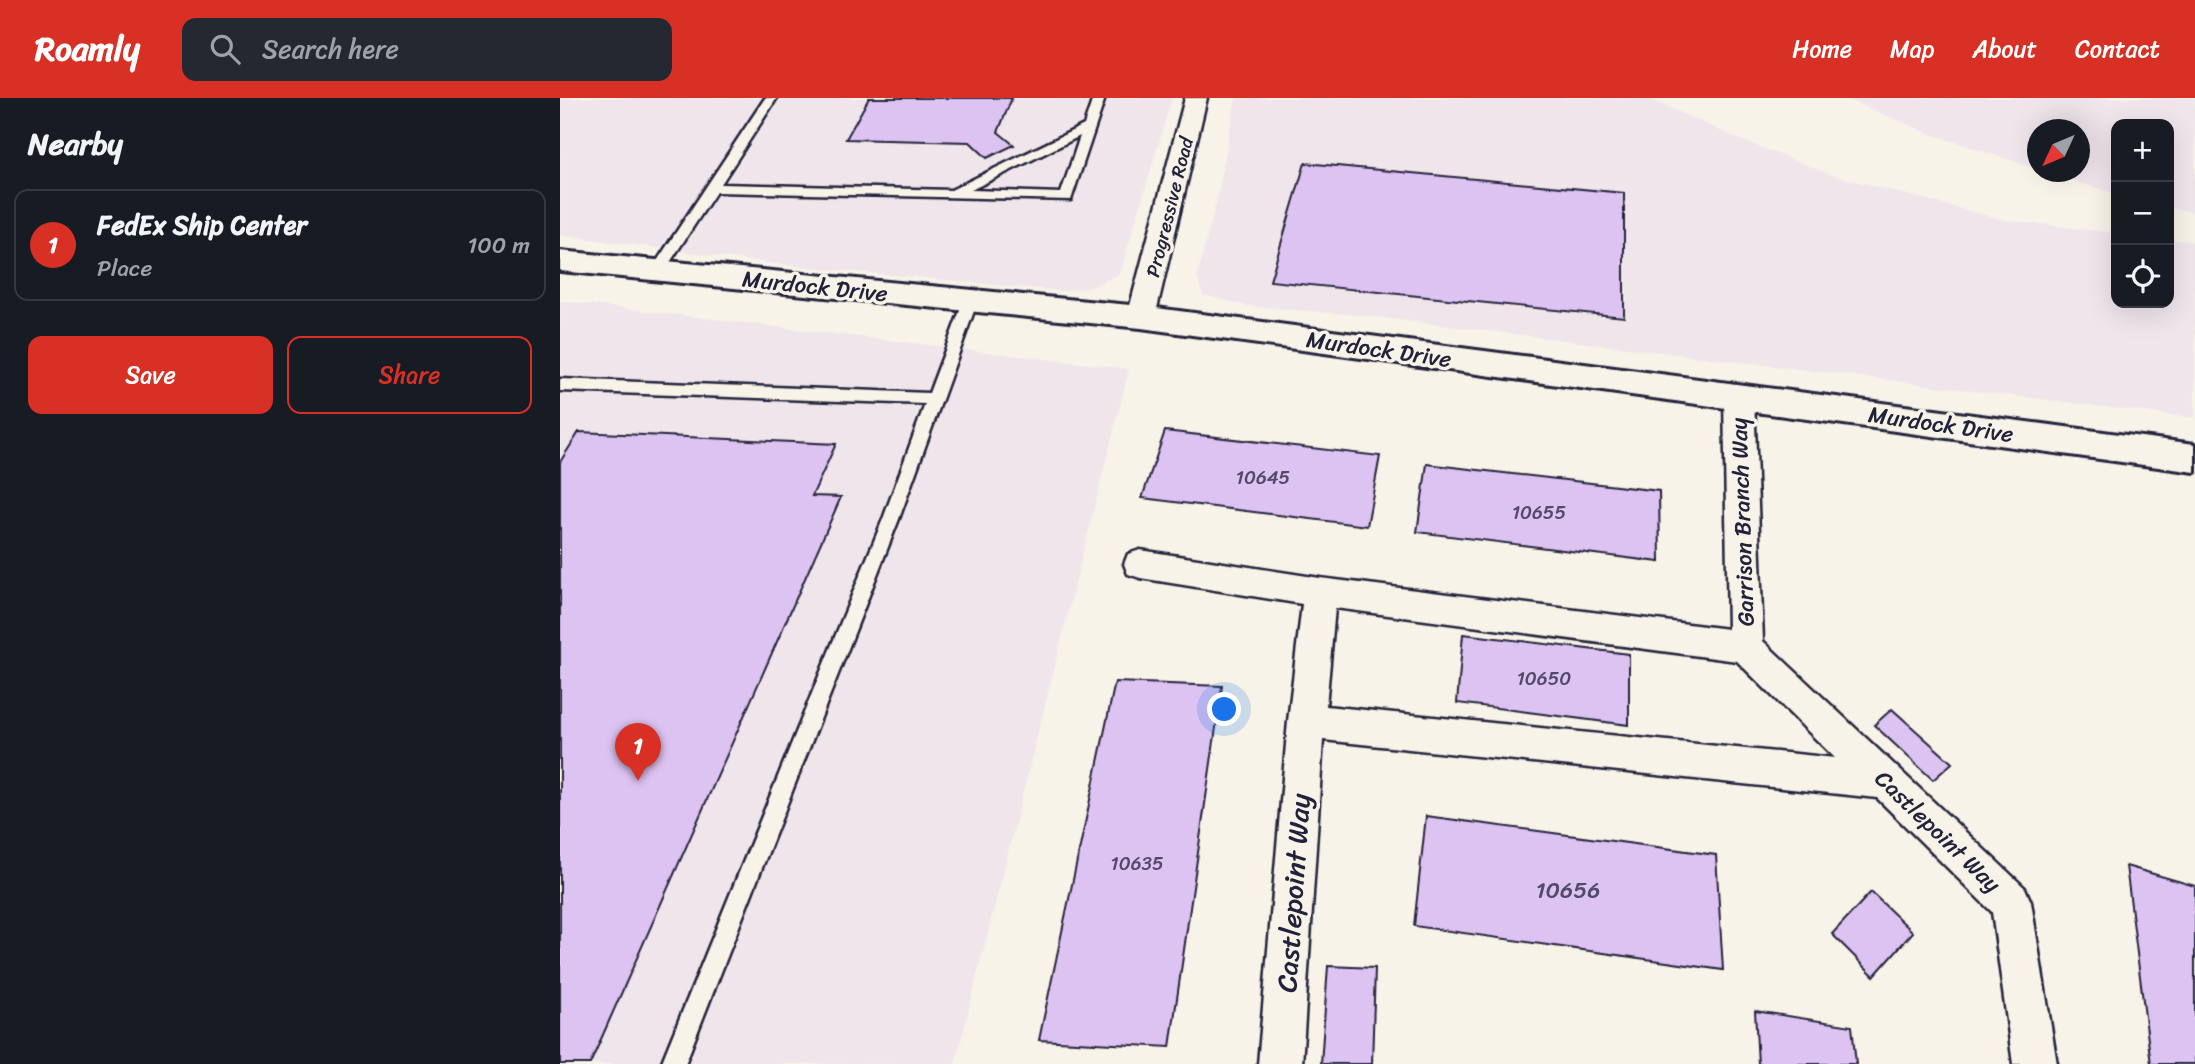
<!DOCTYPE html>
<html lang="en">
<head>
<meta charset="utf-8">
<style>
	body { margin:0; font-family:Sriracha,sans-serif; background:#242831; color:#f1f3f6 }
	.controls { position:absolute; right:21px; top:21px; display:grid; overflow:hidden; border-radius:14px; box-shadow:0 7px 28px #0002 }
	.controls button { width:63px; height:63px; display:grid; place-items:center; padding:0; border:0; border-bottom:2px solid #363941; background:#171b24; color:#f1f3f6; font:35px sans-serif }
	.compass { position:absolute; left:1467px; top:21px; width:63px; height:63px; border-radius:50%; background:#171b24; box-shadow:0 7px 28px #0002; rotate:226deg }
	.you { position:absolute; left:665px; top:612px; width:24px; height:24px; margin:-18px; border:5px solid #fff; border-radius:50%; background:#1a73e8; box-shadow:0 0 0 10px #1a73e833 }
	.badge { display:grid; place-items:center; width:46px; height:46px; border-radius:50%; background:#d93025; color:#fff; font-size:23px; font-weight:700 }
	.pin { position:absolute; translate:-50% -58px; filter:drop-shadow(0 2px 4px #0008) }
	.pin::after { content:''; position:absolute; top:37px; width:24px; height:21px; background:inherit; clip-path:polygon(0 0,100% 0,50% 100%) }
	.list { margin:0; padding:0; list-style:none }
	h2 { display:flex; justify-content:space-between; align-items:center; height:91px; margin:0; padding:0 28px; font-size:30px }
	h2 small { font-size:23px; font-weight:400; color:#9ea1a6 }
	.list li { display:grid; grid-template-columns:46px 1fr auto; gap:21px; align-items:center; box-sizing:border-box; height:112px; margin:0 14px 14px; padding:0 14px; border:2px solid #363941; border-radius:14px }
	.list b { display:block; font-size:26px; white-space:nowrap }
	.list p { margin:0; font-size:23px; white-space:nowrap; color:#9ea1a6 }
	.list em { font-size:23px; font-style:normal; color:#9ea1a6 }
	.actions { display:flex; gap:14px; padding:21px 28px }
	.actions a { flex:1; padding:16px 0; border:2px solid #d93025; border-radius:14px; text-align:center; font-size:24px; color:#d93025 }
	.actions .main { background:#d93025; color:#fff }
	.icon { flex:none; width:38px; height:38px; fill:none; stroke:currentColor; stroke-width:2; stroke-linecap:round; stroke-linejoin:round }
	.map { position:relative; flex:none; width:1635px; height:966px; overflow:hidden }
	header { display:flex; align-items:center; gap:42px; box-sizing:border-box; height:98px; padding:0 35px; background:#d93025; color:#fff }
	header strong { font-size:33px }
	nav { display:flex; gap:38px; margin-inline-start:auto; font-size:24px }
	.search { width:490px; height:63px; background:#242831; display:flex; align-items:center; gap:18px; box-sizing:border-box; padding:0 24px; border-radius:14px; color:#9ea1a6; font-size:26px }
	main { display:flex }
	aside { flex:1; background:#171b24 }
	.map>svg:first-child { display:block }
</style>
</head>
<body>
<header>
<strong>Roamly</strong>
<div class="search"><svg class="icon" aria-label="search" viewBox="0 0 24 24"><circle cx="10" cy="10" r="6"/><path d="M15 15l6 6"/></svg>Search here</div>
<nav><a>Home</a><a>Map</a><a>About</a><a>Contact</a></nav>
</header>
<main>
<aside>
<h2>Nearby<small></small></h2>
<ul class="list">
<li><span class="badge">1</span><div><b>FedEx Ship Center</b><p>Place</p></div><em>100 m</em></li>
</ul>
<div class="actions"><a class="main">Save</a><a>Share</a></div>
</aside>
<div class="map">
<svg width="1635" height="966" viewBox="0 0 1635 966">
	<rect width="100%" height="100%" fill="#f7f3e8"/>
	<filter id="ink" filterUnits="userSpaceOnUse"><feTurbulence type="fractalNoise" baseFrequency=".0143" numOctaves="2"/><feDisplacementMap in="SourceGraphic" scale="14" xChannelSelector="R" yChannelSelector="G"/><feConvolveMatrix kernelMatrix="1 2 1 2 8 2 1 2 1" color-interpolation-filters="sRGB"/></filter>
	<g filter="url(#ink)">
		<path fill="#efe5eb" d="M0 0H612L560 176 528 190 501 193 216 166 0 137Z
			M676 0H1088L1176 40 1275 78 1444 122 1556 135V205H1609V141L1635 144V320L808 218 689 208 643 197 637 178 657 101Z
			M1284 0H1635V114L1609 110V26H1556V96L1486 74H1520V32H1478L1477 71 1371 36Z
			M0 203 569 271 395 966H0Z"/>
		<path fill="#ddc3f2" stroke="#22223b" stroke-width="2" d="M309 0H452L438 34 454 47 427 60 410 44 286 41Z
			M745 65 1064 95V219L710 183Z
			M605 333 820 358 807 428 582 400Z
			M19 334 276 346 252 398 281 399 30 966H0V364Z
			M867 366 1099 393 1100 464 857 434Z
			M903 536 1069 556V627L897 605Z
			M555 584 662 588 610 949 479 942Z
			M1332 611 1392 665 1373 682 1314 627Z
			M866 718 1156 757 1163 872 854 828Z
			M1566 768 1635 788V966H1591Z
			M1311 794 1353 834 1314 878 1272 836Z
			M768 868 815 870 812 966H761Z
			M1195 913 1292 928 1296 966H1198Z"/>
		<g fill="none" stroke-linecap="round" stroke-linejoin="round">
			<g stroke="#22223b" stroke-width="5">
				<path id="service" d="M205 0H217L161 86 391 92 524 27 533 0H545L511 102 156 94 103 175H93V169ZM520 38 501 95 411 92Z
					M411 197 418 202 339 421 125 966H101L323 421 365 306 0 293V281L369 295 404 202Z"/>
			</g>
			<g stroke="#22223b" stroke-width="5">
				<path id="minor" d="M625 0H647L595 219 591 226 581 229 571 226 567 219Z
					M1179 288 1189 291 1194 299 1203 543 1465 790 1471 804 1497 966H1453L1432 814 1317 700 763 642 742 966H698L728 623 742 506 580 480 568 476 564 466 568 456 580 452 760 480 1168 531 1164 299 1169 291ZM775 510 1177 563 1275 660 766 608Z"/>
			</g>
			<g stroke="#22223b" stroke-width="6">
				<path id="secondary" d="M0 153 581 208 1635 346V374L581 230 0 173Z"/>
			</g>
			<use href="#service" fill="#f7f3e8" fill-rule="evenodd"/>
			<use href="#minor" fill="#f7f3e8" fill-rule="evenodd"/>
			<use href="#secondary" fill="#f7f3e8" fill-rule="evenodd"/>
		</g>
	</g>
	<g text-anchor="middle" stroke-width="7" stroke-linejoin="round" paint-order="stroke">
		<g font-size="19" fill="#22223b" stroke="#f7f3e8">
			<text transform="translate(609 109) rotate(-76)" y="7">Progressive Road</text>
		</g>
		<g font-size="19" fill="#514a69">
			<text x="703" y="386">10645</text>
			<text x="979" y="421">10655</text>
			<text x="984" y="587">10650</text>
			<text x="577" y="772">10635</text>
		</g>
		<g font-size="23" fill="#22223b" stroke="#f7f3e8">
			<text transform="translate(255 188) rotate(6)" y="8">Murdock Drive</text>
			<text transform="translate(819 251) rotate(8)" y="8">Murdock Drive</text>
			<text transform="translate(1381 326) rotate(8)" y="8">Murdock Drive</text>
			<text transform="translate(1182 424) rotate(-92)" y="8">Garrison Branch Way</text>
			<text transform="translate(1378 733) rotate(44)" y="8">Castlepoint Way</text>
		</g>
		<g font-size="23" fill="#514a69">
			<text x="1008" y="800">10656</text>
		</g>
		<g font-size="28" fill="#22223b" stroke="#f7f3e8">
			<text transform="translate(733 795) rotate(-86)" y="10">Castlepoint Way</text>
		</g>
	</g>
</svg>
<div class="controls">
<button>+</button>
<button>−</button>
<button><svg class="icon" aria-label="locate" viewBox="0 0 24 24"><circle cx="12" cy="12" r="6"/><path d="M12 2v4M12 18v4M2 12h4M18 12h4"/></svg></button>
</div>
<svg class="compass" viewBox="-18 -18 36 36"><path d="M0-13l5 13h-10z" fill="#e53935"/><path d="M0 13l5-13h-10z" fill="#9ea1a6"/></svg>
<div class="you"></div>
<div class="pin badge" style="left:78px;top:683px">1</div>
</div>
</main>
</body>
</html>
